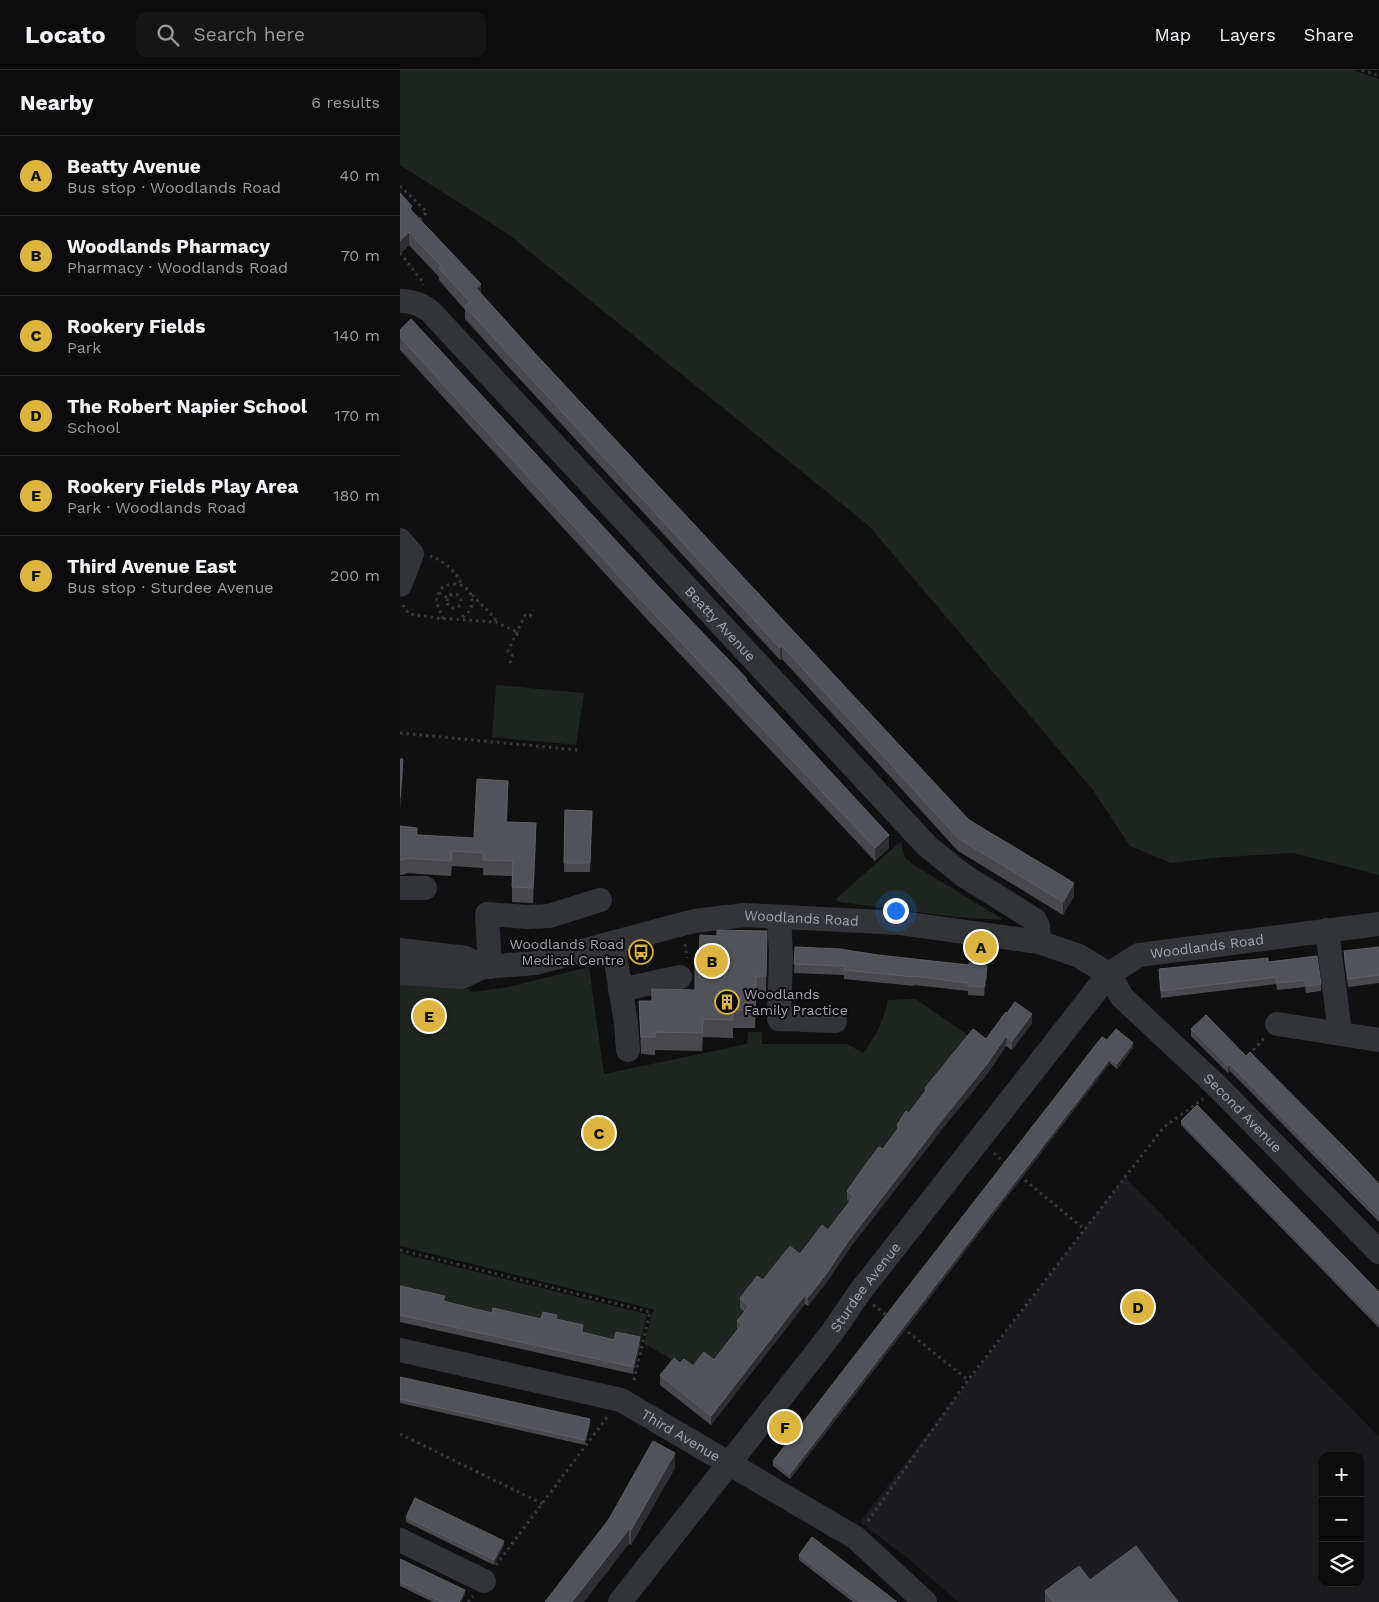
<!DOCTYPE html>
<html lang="en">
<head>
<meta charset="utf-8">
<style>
	body { margin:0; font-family:"Work Sans",sans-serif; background:#151516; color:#f1f3f6 }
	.controls { position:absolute; right:15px; bottom:15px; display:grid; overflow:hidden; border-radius:10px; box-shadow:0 2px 8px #0003 }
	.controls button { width:45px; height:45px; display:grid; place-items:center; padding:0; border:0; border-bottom:1px solid #2c2c2e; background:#0c0c0d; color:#f1f3f6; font:25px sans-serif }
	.you { position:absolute; left:495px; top:840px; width:18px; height:18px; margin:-12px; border:4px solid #fff; border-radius:50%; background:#1a73e8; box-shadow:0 0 0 8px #1a73e833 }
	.badge { display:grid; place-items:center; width:32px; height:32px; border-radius:50%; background:#dbb53e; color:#111; font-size:16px; font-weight:700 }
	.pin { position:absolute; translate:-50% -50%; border:2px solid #fff; box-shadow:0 1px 5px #0006 }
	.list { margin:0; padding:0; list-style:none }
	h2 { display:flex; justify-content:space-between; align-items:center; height:65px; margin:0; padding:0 20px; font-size:21px }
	h2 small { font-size:16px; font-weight:400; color:#9a9b9d }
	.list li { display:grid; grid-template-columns:32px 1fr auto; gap:15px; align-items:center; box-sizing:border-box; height:80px; padding:0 20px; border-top:1px solid #2c2c2e }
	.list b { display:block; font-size:19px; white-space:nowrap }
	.list p { margin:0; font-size:16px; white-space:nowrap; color:#9a9b9d }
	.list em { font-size:16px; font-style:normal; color:#9a9b9d }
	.icon { flex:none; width:28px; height:28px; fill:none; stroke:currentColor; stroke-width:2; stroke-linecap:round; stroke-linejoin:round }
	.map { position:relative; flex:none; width:979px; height:1532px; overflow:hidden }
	header { display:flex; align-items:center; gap:30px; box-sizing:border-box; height:70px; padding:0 25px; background:#0c0c0d; border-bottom:1px solid #2c2c2e }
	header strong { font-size:24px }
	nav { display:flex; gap:28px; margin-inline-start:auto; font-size:18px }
	.search { width:350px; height:45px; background:#151516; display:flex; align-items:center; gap:12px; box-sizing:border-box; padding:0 18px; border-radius:10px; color:#9a9b9d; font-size:19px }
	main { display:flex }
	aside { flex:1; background:#0c0c0d }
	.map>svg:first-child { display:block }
</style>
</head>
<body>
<header>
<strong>Locato</strong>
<div class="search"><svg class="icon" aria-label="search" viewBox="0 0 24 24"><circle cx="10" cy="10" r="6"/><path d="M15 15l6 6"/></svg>Search here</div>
<nav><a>Map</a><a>Layers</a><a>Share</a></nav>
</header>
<main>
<aside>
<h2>Nearby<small>6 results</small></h2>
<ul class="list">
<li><span class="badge">A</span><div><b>Beatty Avenue</b><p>Bus stop · Woodlands Road</p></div><em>40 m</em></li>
<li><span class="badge">B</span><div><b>Woodlands Pharmacy</b><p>Pharmacy · Woodlands Road</p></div><em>70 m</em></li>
<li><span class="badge">C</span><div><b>Rookery Fields</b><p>Park</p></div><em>140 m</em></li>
<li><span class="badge">D</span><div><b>The Robert Napier School</b><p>School</p></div><em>170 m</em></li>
<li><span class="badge">E</span><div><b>Rookery Fields Play Area</b><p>Park · Woodlands Road</p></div><em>180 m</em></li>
<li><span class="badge">F</span><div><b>Third Avenue East</b><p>Bus stop · Sturdee Avenue</p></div><em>200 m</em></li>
</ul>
</aside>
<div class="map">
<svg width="979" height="1532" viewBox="0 0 979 1532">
	<rect width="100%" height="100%" fill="#101011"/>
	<path fill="#1c1c1e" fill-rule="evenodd" d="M725 1107 979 1367V1532H558L514 1493 460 1452ZM923 1386H960V1513H923Z"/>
	<path fill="#1f2520" d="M0 0H953L979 9V805L894 783 824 787 771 793 730 776 693 720 469 456 108 164 0 95Z
		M96 615 184 623 176 675 92 667Z
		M501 771 505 788 514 795 601 848V850L556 847 439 832 436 829Z
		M189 897 204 1004 347 974 348 962H362V974H447L463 983C476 965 483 953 488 930L516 929 573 969 565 980 556 979 558 987 504 1070 470 1090 465 1096 477 1105 447 1130 451 1139 373 1227 352 1211 345 1221 370 1249 336 1287 293 1301 244 1274 252 1243 255 1240 0 1176V913L70 919 69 921 74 922 108 917Z
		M0 1183 247 1244 240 1275 214 1277 92 1250 0 1223Z"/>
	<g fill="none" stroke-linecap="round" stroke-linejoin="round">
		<path stroke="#393a3e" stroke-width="3" stroke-dasharray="2.5 4" stroke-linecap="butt" d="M962 0 979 6
			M0 116 27 142 17 152
			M0 183 22 211 23 215
			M30 486C41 489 59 503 61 515
			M39 523 48 528
			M47 531a7 7 0 1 1 14 0a7 7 0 1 1-14 0Z
			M72 525 95 548 96 552
			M3 535 8 543 10 544 37 548 96 552 117 562
			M43 549C39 535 31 531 43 517 58 509 77 519 71 538 69 543 63 546 60 549
			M116 564 122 566
			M110 593 112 585 108 581 125 545 130 546 133 540
			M0 663 178 680
			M285 874 287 888
			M849 985 865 967
			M594 1083 606 1094
			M620 1106 684 1159
			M0 1180 250 1242 233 1314
			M473 1235 488 1246
			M503 1258 568 1310
			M0 1364 143 1434
			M468 1451 568 1310 764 1057 803 1029
			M96 1495 208 1346
			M68 1532 73 1526"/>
		<g stroke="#333438" stroke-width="24">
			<path id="s1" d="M0 231C12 231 22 234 31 242L527 776 563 805 635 850 638 856 639 872"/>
			<path d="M0 470 12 484 0 515"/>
			<path d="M0 818H25"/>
			<path d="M379 847 381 885 379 949 435 951"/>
			<path d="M927 860 940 963"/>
			<path d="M213 873 226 953 228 980"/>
			<path d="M0 880 66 888 83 897"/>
			<path d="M90 897 87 844 128 847 149 846 200 830"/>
			<path id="s2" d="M0 903 62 907 83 897 136 893 294 851 345 845 500 853 639 872 679 886 709 904 722 927 818 1017 979 1182"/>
			<path d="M220 920 280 907"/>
			<path d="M877 954 979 970"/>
			<path id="s3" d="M0 1280 221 1330 456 1468 525 1532"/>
			<path d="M0 1470 84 1511"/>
			<path id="s4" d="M220 1532 431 1264 459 1223 709 904 739 885 979 854"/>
		</g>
	</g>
	<path fill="#49494d" d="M12 142 81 223 130 278 569 750 674 826 663 845 558 781 475 690 382 589 380 590 115 304 65 249V240L39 210V207L9 175 0 184Z
		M0 260 489 778 475 791 243 545 0 280Z
		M108 726 107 752 136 769 133 833 112 832V806L83 805V798L52 796 51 806 6 803V804L0 805V756L17 765 74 768Z
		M165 740 192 741 190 802H164Z
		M367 861 366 924H356L355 958H333V968L303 967 302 981 255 980V985L241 984 239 931H252L295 920 299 894 317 866Z
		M395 877 587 905 584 926 568 925V921L514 915V916L444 909V905L394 903Z
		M979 877V913L948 917 944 888V881Z
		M868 892 921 914V921L906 923 905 917 877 920 876 914 761 928 759 906V899Z
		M607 943 632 953 612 980 606 976 587 1004 542 1059 449 1179 426 1213 408 1236 405 1234 311 1355 260 1315V1305L280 1293 293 1296 314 1290 337 1260V1251L345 1242 340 1238V1228L363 1210 400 1184 428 1160 449 1132 447 1130V1121L483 1079 497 1060V1055L509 1043 525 1022V1018L586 969Z
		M791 959 846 986 979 1114V1152L830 1001 828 1003 791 966Z
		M707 970 733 978 717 999 710 993 390 1409 373 1396V1391Z
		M781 1051 979 1222V1258L781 1055Z
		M0 1216 45 1232 92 1243 141 1249H157L183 1263 240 1275 233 1304 0 1252Z
		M0 1307 190 1354 185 1375 0 1333Z
		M275 1398 231 1475 229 1474 145 1532Z
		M6 1447 104 1475 94 1495 6 1452Z
		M399 1485 497 1532H453L399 1490Z
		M0 1489 65 1524 61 1532H33L0 1516Z
		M690 1510 778 1532H645V1521Z"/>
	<path fill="#2e2e31" d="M9 162V175L0 184V171Z
		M81 214V227L76 218Z
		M382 576V589L380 590V578Z
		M3 689V704L0 742V727Z
		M108 711V726L106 767V752Z
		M136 753V769L133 833V818Z
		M489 765V778L475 791V778Z
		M674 813V826L663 845V832Z
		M587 896V905L584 926V917Z
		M632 944V953L612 980V971Z
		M606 966V976L587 1004 542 1059 449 1179 426 1213 408 1236V1227L449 1170Z
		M733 973V978L717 999V994Z
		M710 989V993L390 1409V1404Z
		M830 994V1001L828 1003V996Z
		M405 1225V1234L311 1355V1346Z
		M240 1267V1275L233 1304V1297Z
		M190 1349V1354L185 1375V1370Z
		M275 1383V1398L231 1475V1460Z
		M229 1459V1474L184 1532H172Z
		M104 1471V1475L94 1495V1490Z
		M65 1520V1524L61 1532H59Z"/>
	<path fill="#525358" stroke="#5f6066" d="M0 123 12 136 10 139 81 214 76 218 130 278 569 750 674 813 663 832 558 768 475 677 382 576 380 578 115 291 65 236 70 232 39 198 41 196 9 162 0 171Z
		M11 249 257 515 347 609 346 610 489 765 475 778 243 532 0 267V260Z
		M0 689H3L0 727Z
		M77 709 108 711 106 752 136 753 133 818 112 817 113 791 83 790V783L52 781 51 791 6 788V789L0 790V756L17 758V765L74 768Z
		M165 740 192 741 190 793H164Z
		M317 860 367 861 366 906H356L355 940H333V950L303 949 302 963 255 962V967H241L239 931H252V919L295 920V894H299L300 865 317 866Z
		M395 877 440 879 478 885 569 895V893L587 896 584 917 568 916V913L514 906V907L444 900 445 896 394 894Z
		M979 877V905L948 909 944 881Z
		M917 886 921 914 906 916 905 910 877 913 876 907 761 921 759 899 868 888V892Z
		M615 932 632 944 612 971 606 966 587 994 542 1050 449 1170 426 1204 408 1227 405 1225 311 1346 260 1305 274 1288 280 1293 284 1289 293 1296 304 1282 314 1290 342 1254 337 1251 349 1236 340 1228 357 1206 363 1210 390 1176 400 1184 422 1155 428 1160 454 1126 447 1121 469 1090 479 1077 483 1079 499 1057 497 1055 506 1041 509 1043 527 1019 525 1018 573 959 586 969 606 942 607 943Z
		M806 945 846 986 850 982 952 1085 979 1114V1146L830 994 828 996 791 959Z
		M716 959 733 973 717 994 710 989 390 1404 373 1391 691 981 702 967 707 970Z
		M797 1035 979 1222V1253L781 1051Z
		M0 1216 45 1226 43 1231 92 1243 93 1238 141 1249 143 1242 157 1245 156 1249 183 1255 182 1262 214 1270 216 1262 240 1267 233 1297 0 1245Z
		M0 1307 190 1349 185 1370 0 1329Z
		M253 1371 275 1383 231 1460 229 1459 172 1532H145L209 1449Z
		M15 1428 104 1471 94 1490 6 1447Z
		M412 1467 497 1532H460L399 1485Z
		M736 1476 778 1532H653L645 1521 679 1496 690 1510Z
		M0 1489 65 1520 59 1532H42L0 1512Z"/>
	<defs>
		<g id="bus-ring" transform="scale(1.25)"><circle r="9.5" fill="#0b0b0c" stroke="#dbb53e" stroke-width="1.5"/><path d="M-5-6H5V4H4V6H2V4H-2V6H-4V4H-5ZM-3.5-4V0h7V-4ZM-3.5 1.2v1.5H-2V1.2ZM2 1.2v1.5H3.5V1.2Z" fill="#dbb53e"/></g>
		<g id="building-ring" transform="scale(1.25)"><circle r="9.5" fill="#0b0b0c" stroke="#dbb53e" stroke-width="1.5"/><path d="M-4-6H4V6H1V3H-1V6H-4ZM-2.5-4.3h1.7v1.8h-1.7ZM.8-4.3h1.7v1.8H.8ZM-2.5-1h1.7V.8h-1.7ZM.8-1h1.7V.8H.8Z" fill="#dbb53e"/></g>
	</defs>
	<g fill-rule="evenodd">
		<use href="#bus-ring" x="241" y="882"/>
		<use href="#building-ring" x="327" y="932"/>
	</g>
	<g text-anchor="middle" stroke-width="4" stroke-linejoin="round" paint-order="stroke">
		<g font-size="14" fill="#a3a6b0" stroke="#0b0b0c">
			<text dy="5" stroke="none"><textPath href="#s1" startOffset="459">Beatty Avenue</textPath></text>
			<text dy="5" stroke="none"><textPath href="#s2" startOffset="410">Woodlands Road</textPath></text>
			<text dy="5" stroke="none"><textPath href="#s4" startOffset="900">Woodlands Road</textPath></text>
			<text dy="5" stroke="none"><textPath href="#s2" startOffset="920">Second Avenue</textPath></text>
			<text dy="5" stroke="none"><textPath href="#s4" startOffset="399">Sturdee Avenue</textPath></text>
			<text dy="5" stroke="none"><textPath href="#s3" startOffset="296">Third Avenue</textPath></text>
		</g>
		<g font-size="14" fill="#a3a6b0" stroke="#0b0b0c" text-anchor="end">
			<text x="224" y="879">Woodlands Road<tspan x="224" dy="16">Medical Centre</tspan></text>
			<text x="344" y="929" text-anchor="start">Woodlands<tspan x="344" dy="16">Family Practice</tspan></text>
		</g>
	</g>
</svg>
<div class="controls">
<button>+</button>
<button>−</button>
<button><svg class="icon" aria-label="layers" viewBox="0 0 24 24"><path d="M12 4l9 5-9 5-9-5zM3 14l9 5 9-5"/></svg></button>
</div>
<div class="you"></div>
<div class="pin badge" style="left:581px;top:877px">A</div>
<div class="pin badge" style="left:312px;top:891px">B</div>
<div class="pin badge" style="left:199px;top:1063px">C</div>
<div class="pin badge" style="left:738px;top:1237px">D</div>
<div class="pin badge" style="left:29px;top:946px">E</div>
<div class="pin badge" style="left:385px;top:1357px">F</div>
</div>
</main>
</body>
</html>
